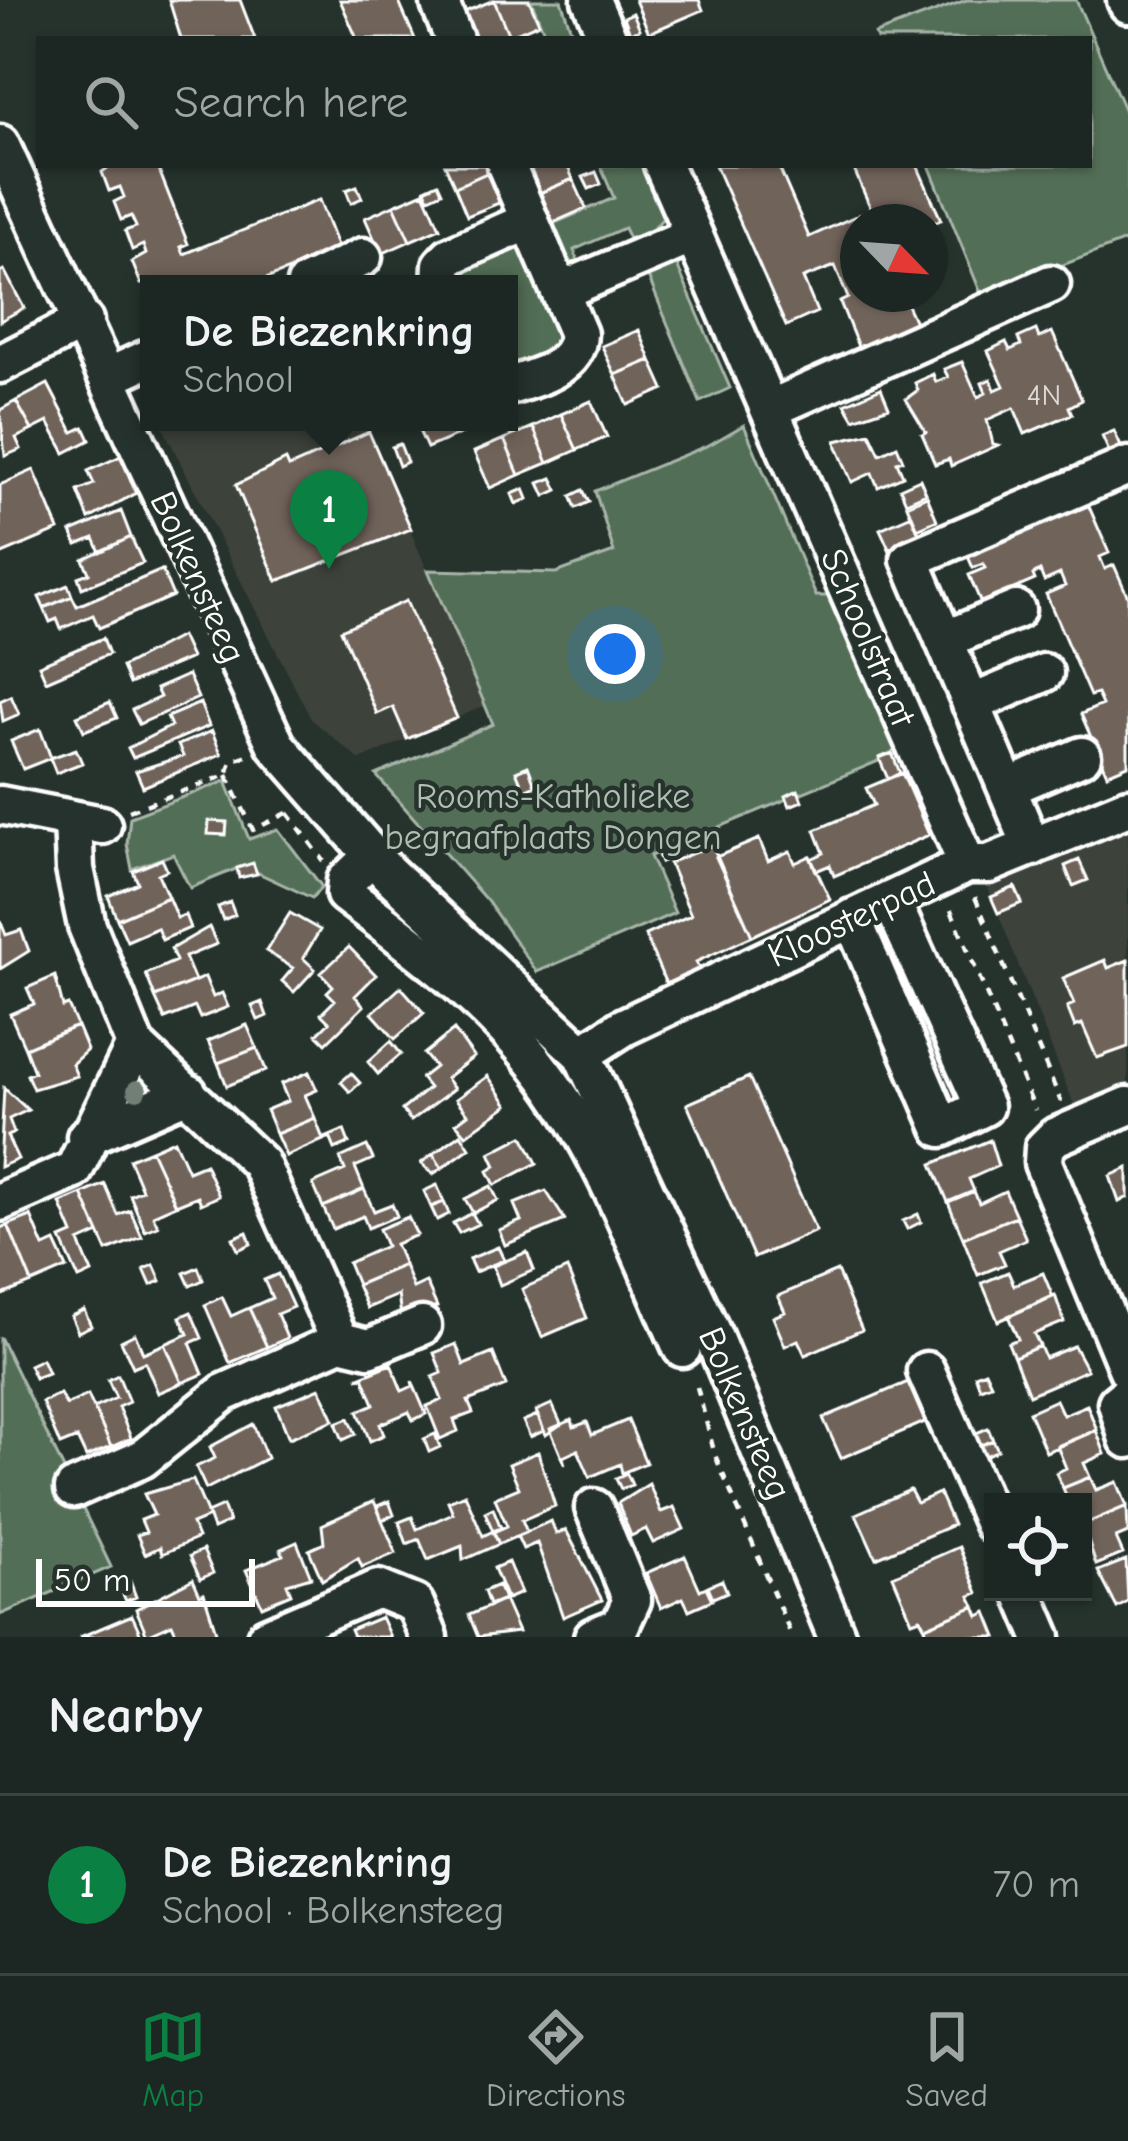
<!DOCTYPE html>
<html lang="en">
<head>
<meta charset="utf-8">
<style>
	body { margin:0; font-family:"Comic Neue",sans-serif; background:#252e2a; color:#f1f3f6 }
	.controls { position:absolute; right:36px; bottom:36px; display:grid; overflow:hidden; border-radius:0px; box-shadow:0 3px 9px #0004 }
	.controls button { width:108px; height:108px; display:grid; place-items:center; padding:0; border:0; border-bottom:3px solid #3a4340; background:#1c2622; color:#f1f3f6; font:60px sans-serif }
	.compass { position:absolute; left:840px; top:204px; width:108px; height:108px; border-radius:50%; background:#1c2622; box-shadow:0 3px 9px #0004; rotate:115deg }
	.scale { position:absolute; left:36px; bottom:30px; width:219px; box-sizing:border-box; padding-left:12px; border:6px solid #fff; border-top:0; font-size:33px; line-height:42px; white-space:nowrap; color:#fff; -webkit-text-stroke:9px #26332d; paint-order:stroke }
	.you { position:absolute; left:615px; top:654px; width:42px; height:42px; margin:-30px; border:9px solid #fff; border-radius:50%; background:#1a73e8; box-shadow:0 0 0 18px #1a73e833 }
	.badge { display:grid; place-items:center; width:78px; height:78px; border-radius:50%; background:#0b8043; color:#fff; font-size:39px; font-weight:700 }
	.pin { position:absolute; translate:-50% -99px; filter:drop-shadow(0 3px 6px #0008) }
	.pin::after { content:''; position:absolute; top:63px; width:42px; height:36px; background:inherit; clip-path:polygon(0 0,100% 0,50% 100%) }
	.popup { position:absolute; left:140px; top:275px; width:378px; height:156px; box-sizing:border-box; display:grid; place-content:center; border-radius:0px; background:#1c2622; filter:drop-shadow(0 3px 9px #0005); font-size:39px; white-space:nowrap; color:#a0a5a5 }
	.popup b { font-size:45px; color:#f1f3f6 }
	.popup::after { content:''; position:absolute; left:50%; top:100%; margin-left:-24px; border:24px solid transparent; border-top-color:#1c2622 }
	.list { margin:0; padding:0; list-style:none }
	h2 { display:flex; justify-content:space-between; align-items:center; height:156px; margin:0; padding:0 48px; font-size:51px }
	h2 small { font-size:39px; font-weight:400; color:#a0a5a5 }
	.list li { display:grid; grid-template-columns:78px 1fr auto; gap:36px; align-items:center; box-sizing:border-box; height:180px; padding:0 48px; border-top:3px solid #3a4340 }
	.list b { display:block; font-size:45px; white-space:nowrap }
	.list p { margin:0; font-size:39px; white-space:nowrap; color:#a0a5a5 }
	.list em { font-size:39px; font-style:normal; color:#a0a5a5 }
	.icon { flex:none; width:66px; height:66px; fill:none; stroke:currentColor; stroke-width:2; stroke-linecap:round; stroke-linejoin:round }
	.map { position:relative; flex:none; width:1128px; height:1637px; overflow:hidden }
	.search { position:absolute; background:#1c2622; box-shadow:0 3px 9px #0004; left:36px; right:36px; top:36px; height:132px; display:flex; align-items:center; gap:30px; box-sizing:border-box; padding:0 42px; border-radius:0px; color:#a0a5a5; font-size:45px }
	.sheet { height:336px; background:#1c2622 }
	nav { display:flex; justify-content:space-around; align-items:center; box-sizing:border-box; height:168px; border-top:3px solid #3a4340; background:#1c2622; font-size:33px; color:#a0a5a5 }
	nav a { display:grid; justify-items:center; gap:6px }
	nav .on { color:#0b8043 }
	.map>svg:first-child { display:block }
</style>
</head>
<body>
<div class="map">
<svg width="1128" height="1637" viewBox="0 0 1128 1637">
	<rect width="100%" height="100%" fill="#26332d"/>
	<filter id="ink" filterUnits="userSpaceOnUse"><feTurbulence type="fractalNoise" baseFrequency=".00833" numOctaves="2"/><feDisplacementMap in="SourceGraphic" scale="24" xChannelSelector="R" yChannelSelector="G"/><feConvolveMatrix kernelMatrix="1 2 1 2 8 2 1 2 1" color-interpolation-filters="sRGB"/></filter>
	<g filter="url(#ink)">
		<path fill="#3c423a" d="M160 422H365L484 706 360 760 311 719Z
			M1128 818V1093L1078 1115 984 878Z"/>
		<path fill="#526e56" stroke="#a8b6aa" stroke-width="3" d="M531 0H561L574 39H547Z
			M966 0H1076L1128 118V240L982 296 929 165H1089V39H877L875 34Z
			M600 165H656L664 217 634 249 624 228 574 250 581 269 565 267 550 225 614 198Z
			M522 244 566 343 509 379V284H449L450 274Z
			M675 261 730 388 700 402 647 274Z
			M744 425 816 596H845L910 748 650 856 675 913 537 972 487 901 376 775 493 724 428 570 556 573 614 552 595 491 709 445Z
			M226 781 249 839 278 829 322 887 312 898 243 866 190 888 173 854 132 869 127 844 130 817Z
			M0 1337 111 1567 0 1615Z"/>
		<path fill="#70645a" stroke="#fff" stroke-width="3" d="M169 0H240L255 39H181Z
			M340 0H398L415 39H357Z
			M494 0H529L539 23 509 36Z
			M494 0 509 36 476 39 464 12Z
			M635 0H699L703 10 649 33Z
			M633 13 640 29 630 33 624 17Z
			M112 165H157L188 244 181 247 184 254 319 200 339 251 253 284H141L132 262 146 254 143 245 132 250 125 231 136 227 131 216 121 220 114 202 124 197 120 187 109 191 102 172Z
			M445 165H488L491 171 455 187Z
			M567 165 573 179 537 194 524 166Z
			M715 165H778L809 237 871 209 852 165H917L941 220 930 224 858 222V294H902L918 329 861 354 840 302 848 298 835 266 803 278 817 312 786 326Z
			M491 171 504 201 467 216 455 187Z
			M596 172 601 184 589 189 583 177Z
			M573 179 586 208 550 224 537 194Z
			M438 183 442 192 429 198 425 189Z
			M357 186 362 198 351 203 346 190Z
			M424 192 440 228 410 241 394 205Z
			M394 205 410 241 381 254 365 218Z
			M4 270 24 308 0 321V272Z
			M639 330 651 360 615 375 602 346Z
			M1036 330 1039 338 1052 332 1082 400 1069 407 1072 414 1025 434 1014 408 987 420 993 444 998 445 951 466 949 459 935 464 922 434 926 432 906 399 918 390 915 383 933 374 936 382 948 377 944 369 962 362 978 397 986 393 982 383 991 379 995 390 1004 386 988 351 1006 342 1010 350 1021 345 1018 338Z
			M651 360 664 389 628 405 615 375Z
			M48 384 73 432 84 427 90 440 65 453 48 422 32 430 16 401Z
			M881 388 889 407 854 419 845 404Z
			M16 401 32 430 16 438 21 449 5 456 0 410Z
			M591 401 607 437 577 450 561 414Z
			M561 414 577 450 548 463 533 427Z
			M415 422H459L463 433 427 448Z
			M533 427 548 463 519 475 504 439Z
			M1114 431 1123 451 1111 456 1102 436Z
			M369 432 411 529 277 581 236 485 286 460 289 467Z
			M870 433 880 454 897 446 903 460 897 462 903 476 878 487 872 473 852 482 837 447 836 441Z
			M504 439 519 475 490 488 474 452Z
			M400 444 407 462 399 466 392 447Z
			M121 456 136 493 89 519 78 491 94 484 88 471Z
			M34 470 59 530 0 555V485Z
			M552 478 558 490 545 496 539 483Z
			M920 479 926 493 906 502 900 488Z
			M524 489 528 499 516 504 512 494Z
			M583 490 589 502 576 508 571 496Z
			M1084 495 1109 553 1100 557 1105 569 1114 565 1128 597V765L1107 774 1081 714 1102 705 1097 694 1090 696 1046 594 1065 586 1060 574 1044 581 1040 571 1033 575 1035 580 981 603 969 575 985 568 983 564 973 568 964 547Z
			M927 496 937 520 917 529 907 505Z
			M121 511 131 537 100 552 94 538 77 545 71 532Z
			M912 515 922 540 891 553 880 529Z
			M131 537 143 563 82 588 78 577 89 573 83 559Z
			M162 570 173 596 99 628 93 615 61 629 57 619 50 622 44 608 72 596 77 606Z
			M68 585 72 596 44 608 39 597Z
			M406 601 457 718 407 739 393 707 377 714 341 630Z
			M181 636 191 658 129 684 122 667Z
			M103 638 109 654 46 681 39 665Z
			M188 675 198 698 139 724 132 710 160 697 156 689Z
			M11 696 19 714 3 721 0 701Z
			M110 702 117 718 84 731 77 716Z
			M200 703 209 726 133 758 128 748 171 726 167 717Z
			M40 729 51 758 23 769 11 741Z
			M212 731 221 754 143 787 136 771 183 756 178 745Z
			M76 749 82 763 56 773 50 758Z
			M892 753 900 773 888 779 879 758Z
			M528 766 535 785 524 790 516 771Z
			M902 773 929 835 834 876 830 865 816 871 811 859 824 853 815 830 874 805 866 788Z
			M798 790 802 801 790 806 786 796Z
			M209 821 227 822 226 835 208 834Z
			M759 839 768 861 790 851 795 863 810 856 830 899 752 936 716 857Z
			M667 845 673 857 661 862 656 850Z
			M712 845 752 936 696 962 700 970 666 984 645 935 691 915 669 863Z
			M162 859 167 870 158 874 168 897 117 919 108 896 138 883 133 871Z
			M1079 860 1088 880 1073 886 1065 866Z
			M253 863 257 874 239 878 237 868Z
			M1015 887 1022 903 998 913 991 897Z
			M168 897 177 918 185 915 190 928 162 940 157 928 127 941 117 919Z
			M230 902 235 915 223 920 218 907Z
			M290 913 320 930 303 958 315 969 294 992 282 981 293 968 266 951Z
			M0 920 6 935 21 930 29 951 0 969Z
			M209 927 217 944 185 957 195 981 155 997 146 974 176 961 171 949Z
			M349 947 376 975 355 996 364 1006 326 1043 317 1034 329 1022 321 1014 335 1000 327 992 333 986 321 973Z
			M1105 960 1108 968 1128 960V1047L1097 1058 1082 1024 1075 1027 1067 1007 1074 1004 1063 978Z
			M55 976 63 1007 68 1005 77 1026 25 1048 10 1014 34 1004 27 988Z
			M205 977 213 997 222 993 228 1007 200 1018 195 1007 165 1019 155 997Z
			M401 987 424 1013 395 1039 372 1013Z
			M262 1002 267 1016 258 1020 252 1006Z
			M247 1025 257 1048 218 1063 208 1041Z
			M77 1026 87 1050 72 1064 77 1076 33 1089 27 1075 34 1072 25 1048Z
			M454 1030 474 1057 446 1078 454 1089 411 1121 402 1110 429 1088 421 1078 435 1067 424 1054Z
			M391 1041 401 1054 378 1074 368 1062Z
			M257 1048 266 1070 227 1086 218 1063Z
			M309 1072 317 1090 305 1095 315 1118 276 1134 266 1110 288 1101 281 1084Z
			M351 1073 360 1083 350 1092 341 1082Z
			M488 1076 508 1105 466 1135 456 1123 468 1114 456 1099Z
			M749 1077 816 1231 754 1258 687 1104Z
			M4 1088 28 1110 9 1119 14 1133 7 1136 18 1159 0 1167Z
			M315 1118 323 1139 344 1130 349 1143 335 1149 330 1137 286 1156 276 1134Z
			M461 1134 470 1148 442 1168 433 1154Z
			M523 1136 537 1163 495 1185 488 1171 496 1166 490 1153Z
			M174 1140 188 1171 205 1164 219 1196 201 1204 198 1196 176 1205 151 1150Z
			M990 1140 998 1166 969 1179 974 1191 948 1202 932 1164Z
			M367 1146 373 1159 355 1167 364 1189 323 1207 313 1184 345 1170 340 1158Z
			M151 1150 176 1205 153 1215 158 1226 145 1231 130 1195 142 1190 129 1159Z
			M433 1154 442 1168 433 1174 421 1163Z
			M1128 1168V1197L1119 1202 1110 1176Z
			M105 1184 118 1215 130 1210 142 1237 107 1251 82 1194Z
			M437 1185 444 1202 431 1207 424 1191Z
			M491 1186 498 1200 473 1213 465 1199Z
			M364 1189 374 1211 392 1204 397 1216 368 1228 363 1216 333 1229 323 1207Z
			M546 1191 565 1220 505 1245 499 1230 521 1221 514 1204Z
			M974 1191 979 1203 1005 1191 1016 1216 963 1238 948 1202Z
			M82 1194 99 1233 79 1242 92 1273 79 1279 61 1239 73 1234 60 1203Z
			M444 1202 449 1214 437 1220 431 1207Z
			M472 1213 478 1224 459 1233 453 1223Z
			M918 1214 921 1222 907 1229 903 1221Z
			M31 1216 44 1247 55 1242 67 1268 32 1283 8 1225Z
			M1016 1216 1026 1239 999 1251 1005 1264 978 1275 963 1238Z
			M408 1217 417 1235 395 1244 404 1265 357 1285 348 1263 386 1246 379 1229Z
			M8 1225 32 1283 0 1296V1228Z
			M247 1232 251 1244 238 1250 233 1238Z
			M498 1247 504 1260 475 1272 469 1259Z
			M527 1252 534 1270 500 1285 493 1266Z
			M154 1265 161 1281 151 1285 144 1269Z
			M404 1265 413 1288 426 1282 437 1307 402 1322 398 1295 367 1308 357 1285Z
			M198 1267 203 1280 190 1286 184 1273Z
			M567 1269 587 1318 542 1337 522 1289Z
			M837 1271 862 1330 805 1355 798 1340 785 1346 773 1317 785 1312 778 1296Z
			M1008 1272 1014 1285 1043 1273 1053 1297 998 1321 982 1283Z
			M278 1274 293 1307 277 1314 287 1338 267 1347 249 1308 272 1298 264 1280Z
			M1055 1295 1064 1322 1034 1334 1040 1346 1014 1357 1008 1343 1018 1339 1008 1316Z
			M222 1297 231 1316 249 1308 267 1347 230 1363 205 1305Z
			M84 1310 91 1326 78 1332 71 1316Z
			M191 1312 202 1338 190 1343 203 1374 182 1383 165 1344 188 1334 180 1317Z
			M135 1334 143 1353 165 1344 182 1383 158 1393 145 1362 133 1367 121 1341Z
			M456 1344 464 1365 493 1353 506 1386 468 1401 473 1413 454 1420 458 1431 440 1439 427 1406 442 1400 433 1377 442 1373 434 1353Z
			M1040 1346 1045 1358 1074 1346 1087 1370 1029 1395 1014 1357Z
			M42 1359 48 1373 35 1378 29 1365Z
			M391 1364 402 1391 413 1386 412 1381 426 1414 413 1420 409 1412 380 1424 384 1435 370 1441 358 1411 374 1404 363 1377 357 1378Z
			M985 1371 991 1384 980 1388 975 1375Z
			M118 1375 129 1402 118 1407 131 1438 111 1447 94 1408 116 1398 108 1380Z
			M908 1382 925 1422 841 1458 823 1418Z
			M320 1388 334 1420 289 1438 276 1406Z
			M60 1394 66 1405 88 1395 111 1447 86 1457 77 1438 60 1445 42 1402Z
			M1056 1400 1063 1415 1087 1405 1097 1430 1046 1452 1029 1412Z
			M552 1404 561 1424 546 1435 536 1411Z
			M537 1415 544 1431 530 1437 523 1421Z
			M349 1418 356 1434 343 1440 336 1423Z
			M572 1420 574 1427 587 1422 592 1435 628 1420 646 1463 622 1473 620 1464 590 1477 578 1450 563 1457 565 1465 550 1429Z
			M253 1424 267 1458 206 1489 196 1467 215 1458 210 1447Z
			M988 1428 993 1440 974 1448 969 1436Z
			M1096 1430 1105 1454 1084 1463 1090 1477 1063 1488 1056 1473 1066 1468 1057 1446Z
			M435 1434 440 1447 429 1452 424 1439Z
			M993 1440 998 1450 979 1459 974 1448Z
			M538 1452 555 1506 522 1520 527 1532 499 1544 493 1532 507 1526 495 1498 519 1488 509 1464Z
			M627 1474 632 1485 621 1489 616 1479Z
			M1090 1477 1096 1490 1117 1482 1127 1506 1083 1525V1502H1069L1063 1488Z
			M193 1480 209 1517 192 1524 198 1538 162 1554 160 1547 145 1554 137 1535 146 1532 141 1520 154 1515 144 1494Z
			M649 1484 661 1512 674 1507 684 1529 653 1543 646 1529 631 1536 618 1503Z
			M910 1490 917 1503 939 1493 953 1525 876 1558 856 1514Z
			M465 1494 483 1536 493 1531 499 1544 463 1560 462 1546 428 1560 419 1539 407 1544 399 1522 412 1517 417 1529 453 1513 448 1501Z
			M374 1501 396 1553 362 1567 358 1558 322 1580 309 1550 324 1543 322 1525Z
			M389 1501 394 1515 382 1520 377 1506Z
			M223 1506 229 1522 213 1529 207 1513Z
			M1127 1506 1128 1533 1116 1538 1123 1554 1096 1565 1083 1525Z
			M493 1508 501 1528 493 1531 485 1512Z
			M551 1521 556 1534 566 1530 602 1600 563 1617 537 1543 523 1549 517 1536Z
			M297 1542 311 1577 287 1584 291 1594 262 1606 246 1570 283 1555 281 1549Z
			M959 1547 978 1593 970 1596 975 1606 925 1627 920 1618 912 1621 893 1576Z
			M203 1550 213 1573 200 1579 190 1556Z
			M685 1556 700 1590 706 1587 712 1600 689 1610 683 1598 661 1608 646 1573Z
			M1126 1560 1128 1602 1117 1608 1098 1571Z
			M508 1562 521 1593 507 1599 494 1568Z
			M193 1579 200 1595 204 1593 217 1635 178 1637 172 1624 147 1635 136 1609Z
			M722 1580 727 1592 713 1598 708 1586Z
			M130 1581 136 1597 126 1601 119 1585Z
			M498 1585 504 1599 489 1605 484 1591Z
			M504 1600 518 1632 478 1637 469 1615Z
			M975 1606 979 1616 987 1612 997 1637H928L925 1627Z
			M132 1615 142 1637H80Z
			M381 1617 390 1637H353L350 1630Z"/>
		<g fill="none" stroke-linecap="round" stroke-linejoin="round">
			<g stroke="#fff" stroke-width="45">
				<path id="minor" d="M591 0 608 39
					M1126 0 1128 4
					M440 4 454 39
					M0 144 276 745 387 872 582 1054 713 1336 837 1637
					M506 165 578 334C577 367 537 378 509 386
					M663 165 967 864
					M306 284 363 257
					M441 284 442 265 450 256 529 221
					M561 291 693 235
					M0 364 84 321
					M110 376 149 358
					M770 409 1051 284
					M944 640 1016 610
					M971 704 1044 673
					M1007 788 1082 756
					M0 805 102 825
					M73 820 75 869 87 926 135 1045 260 1163 340 1341 224 1393 142 1459 74 1489
					M1032 847 910 559 1128 466
					M373 855 346 881 345 894C418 949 493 1004 547 1078 606 1158 642 1259 682 1348
					M852 918 942 1128 984 1107 891 900
					M582 1054 624 1027 967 864H989L1128 807
					M1128 1106 1055 1137 1044 1148 1043 1163 1128 1370
					M86 1137 188 1093
					M0 1202 74 1170 135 1045
					M340 1341 369 1348 422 1326
					M926 1371 993 1524
					M1128 1394 1117 1403 1128 1439
					M1023 1592 1042 1637
					M266 1637 378 1589 415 1604 429 1637
					M593 1637 620 1626 632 1600 594 1508"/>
			</g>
			<path stroke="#fff" stroke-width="4.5" stroke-dasharray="9 9" stroke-linecap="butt" d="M227 775 253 830 289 812
				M129 811 227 775 231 761 248 755
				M288 813 324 861
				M975 897 1061 1102
				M951 910 1035 1110
				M697 1387 715 1455 792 1637"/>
			<use href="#minor" stroke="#26332d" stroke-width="36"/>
		</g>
		<circle fill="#727f77" cx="137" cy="1090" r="10"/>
	</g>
	<g text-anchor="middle" stroke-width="9" stroke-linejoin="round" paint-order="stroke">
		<g font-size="30" fill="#dbd8d6">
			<text x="1044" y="405">4N</text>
		</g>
		<g font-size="36" fill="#fff" stroke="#26332d">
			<text transform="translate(199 577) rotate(66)" y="13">Bolkensteeg</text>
			<text transform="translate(869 637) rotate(67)" y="13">Schoolstraat</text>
			<text transform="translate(851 918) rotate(-25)" y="13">Kloosterpad</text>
			<text transform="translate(746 1413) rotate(67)" y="13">Bolkensteeg</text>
		</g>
		<g font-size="36" fill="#b1beb3" stroke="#26332d">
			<text x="553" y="808">Rooms-Katholieke<tspan x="553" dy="41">begraafplaats Dongen</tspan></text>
		</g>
	</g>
</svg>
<div class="controls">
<button><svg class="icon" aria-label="locate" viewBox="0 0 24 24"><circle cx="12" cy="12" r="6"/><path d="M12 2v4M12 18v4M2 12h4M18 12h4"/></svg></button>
</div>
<svg class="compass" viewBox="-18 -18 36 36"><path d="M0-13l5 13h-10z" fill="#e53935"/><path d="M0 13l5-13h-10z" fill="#a0a5a5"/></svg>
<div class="scale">50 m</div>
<div class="you"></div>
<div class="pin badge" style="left:329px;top:569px">1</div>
<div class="popup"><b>De Biezenkring</b>School</div>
<div class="search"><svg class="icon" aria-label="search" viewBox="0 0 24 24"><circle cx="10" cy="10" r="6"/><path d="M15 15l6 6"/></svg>Search here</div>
</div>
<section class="sheet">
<h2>Nearby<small></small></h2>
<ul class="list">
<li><span class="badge">1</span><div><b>De Biezenkring</b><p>School · Bolkensteeg</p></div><em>70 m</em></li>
</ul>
</section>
<nav>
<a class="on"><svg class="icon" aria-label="map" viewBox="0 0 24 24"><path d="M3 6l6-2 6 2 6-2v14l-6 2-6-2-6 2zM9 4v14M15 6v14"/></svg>Map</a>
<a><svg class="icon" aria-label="directions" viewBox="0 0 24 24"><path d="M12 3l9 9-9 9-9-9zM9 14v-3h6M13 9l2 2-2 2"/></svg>Directions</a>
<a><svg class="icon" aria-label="saved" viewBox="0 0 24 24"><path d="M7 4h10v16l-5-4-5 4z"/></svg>Saved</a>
</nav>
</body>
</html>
